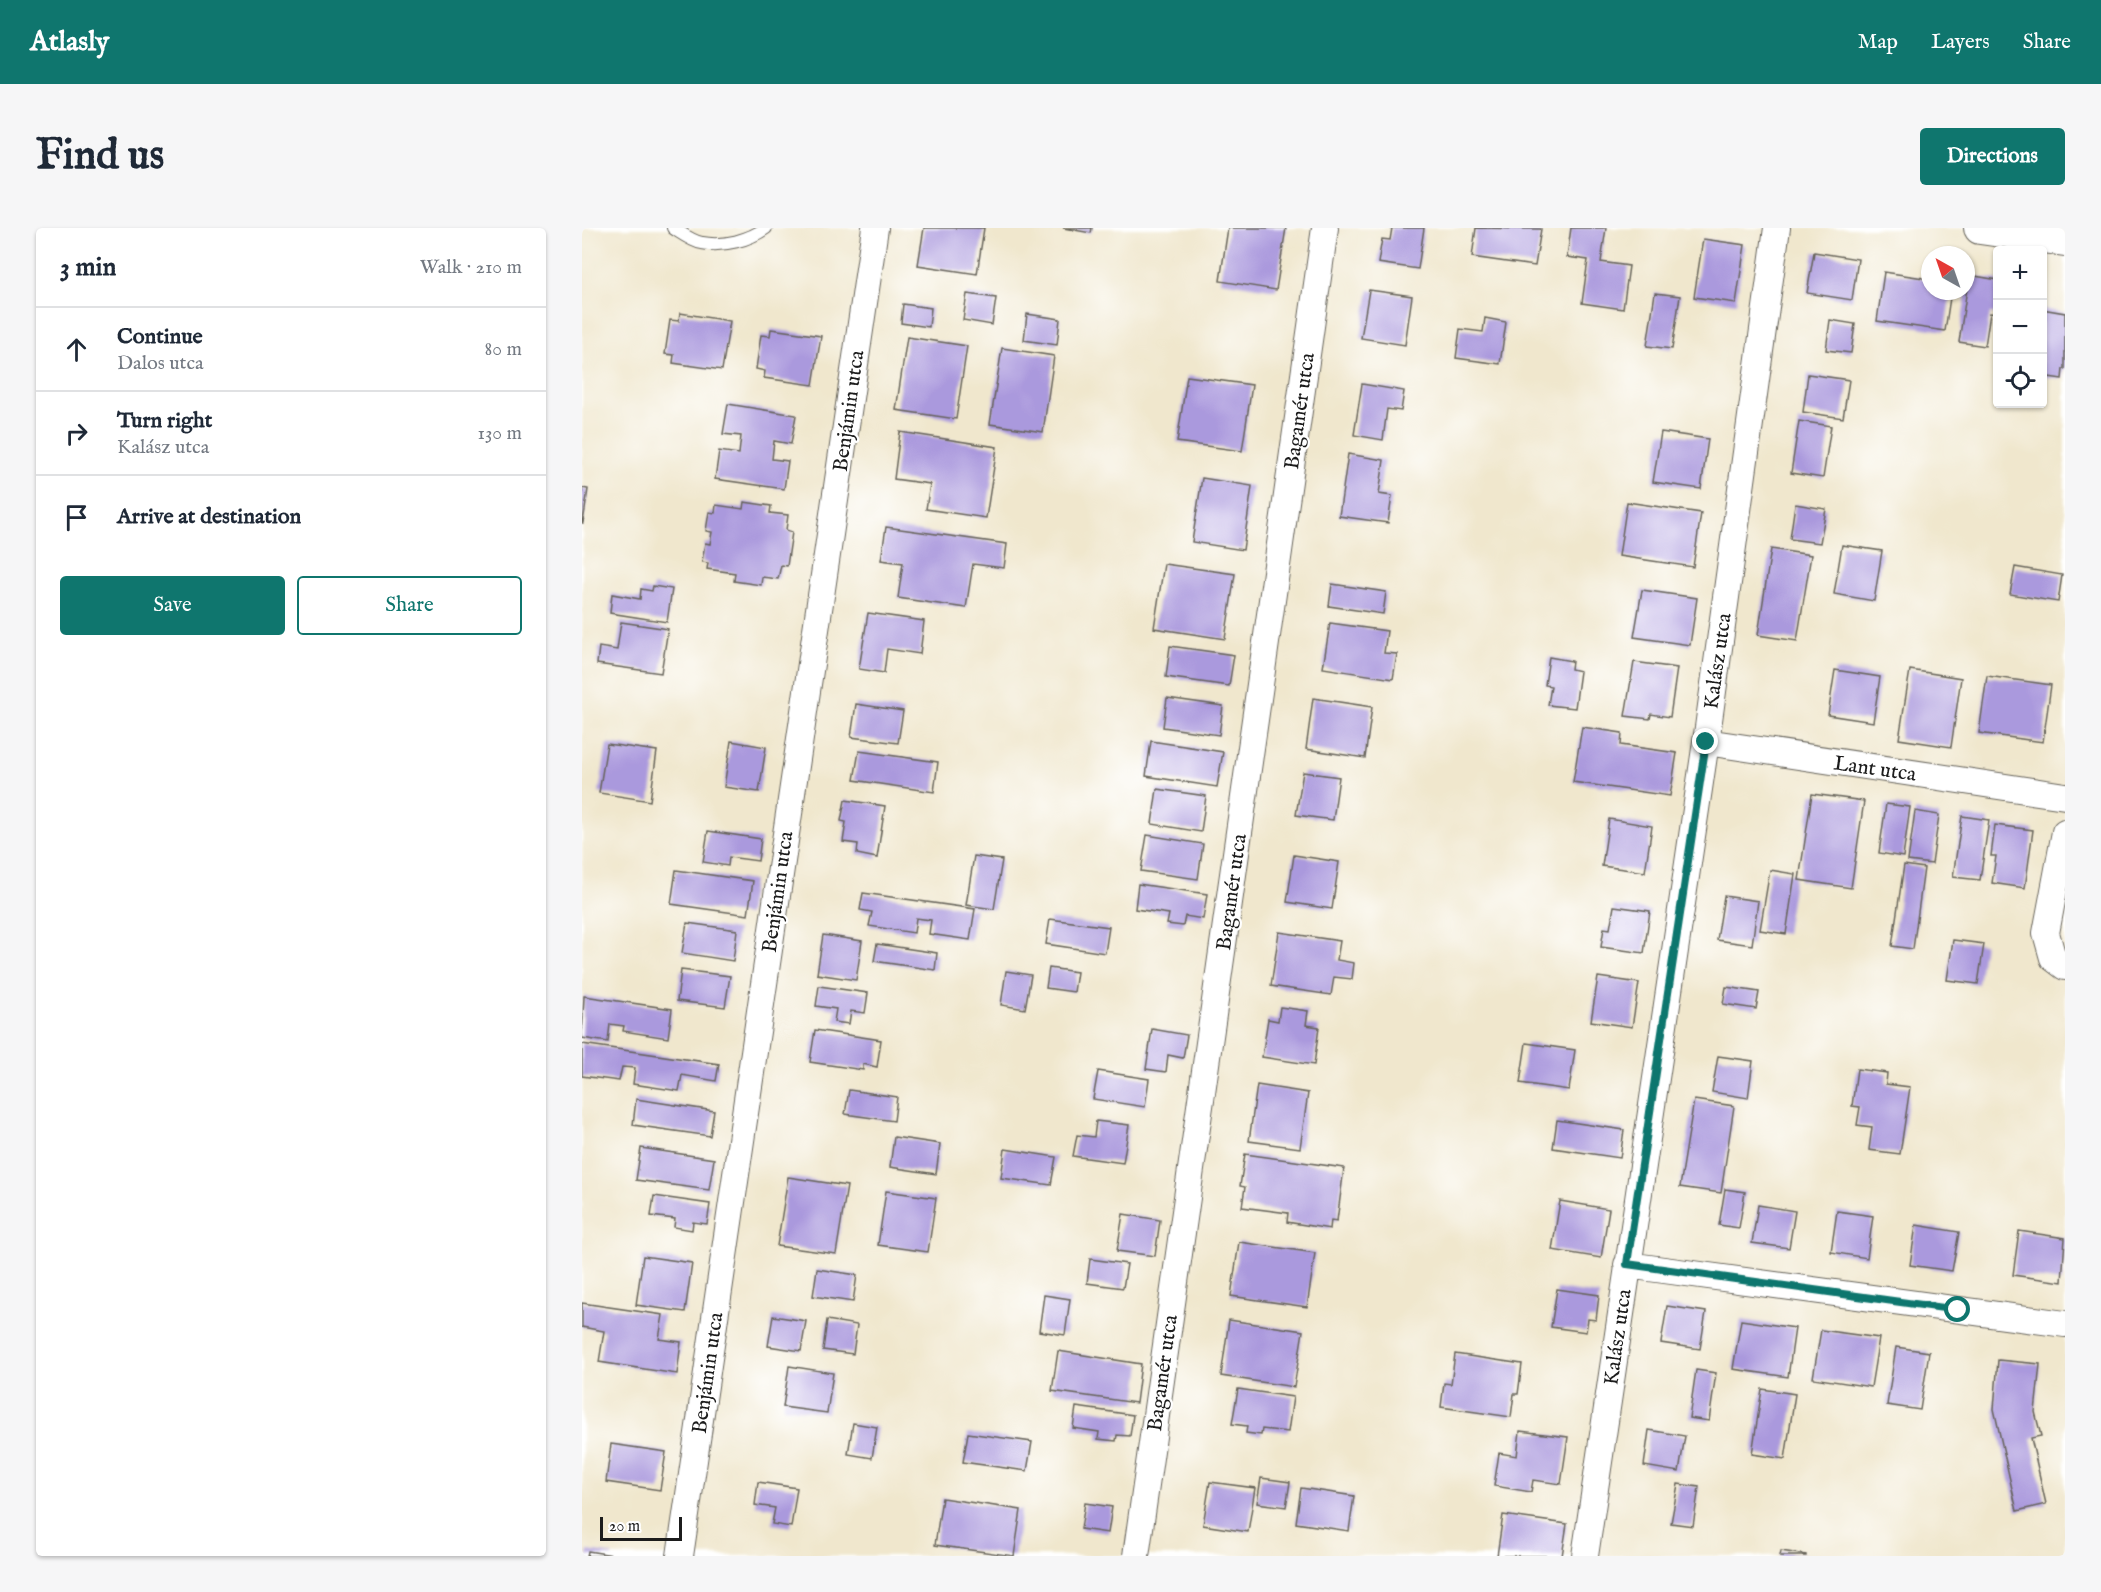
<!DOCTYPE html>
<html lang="en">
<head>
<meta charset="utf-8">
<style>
	body { margin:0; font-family:"IM FELL English",serif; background:#f6f6f7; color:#1f2937 }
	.controls { position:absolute; right:18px; top:18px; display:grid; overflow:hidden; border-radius:6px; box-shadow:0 2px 4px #0004 }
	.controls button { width:54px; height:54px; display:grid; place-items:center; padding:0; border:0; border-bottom:2px solid #e0e1e3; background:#fff; color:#1f2937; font:30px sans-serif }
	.compass { position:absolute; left:1339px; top:18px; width:54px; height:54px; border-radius:50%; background:#fff; box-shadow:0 2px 4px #0004; rotate:320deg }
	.scale { position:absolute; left:18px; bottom:15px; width:82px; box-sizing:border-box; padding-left:6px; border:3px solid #1c1c1c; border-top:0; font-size:16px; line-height:21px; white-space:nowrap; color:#1c1c1c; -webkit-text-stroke:4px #fff; paint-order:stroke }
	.stop { position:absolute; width:18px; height:18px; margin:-14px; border:4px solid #0f766e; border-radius:50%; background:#fff }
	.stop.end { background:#0f766e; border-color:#fff; box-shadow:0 2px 6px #0008 }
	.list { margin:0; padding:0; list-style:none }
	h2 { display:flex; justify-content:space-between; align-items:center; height:78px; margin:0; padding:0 24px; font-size:26px }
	h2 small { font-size:20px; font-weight:400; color:#747a83 }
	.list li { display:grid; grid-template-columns:39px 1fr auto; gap:18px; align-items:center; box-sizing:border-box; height:84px; padding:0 24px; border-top:2px solid #e0e1e3 }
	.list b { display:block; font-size:22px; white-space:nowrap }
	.list p { margin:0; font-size:20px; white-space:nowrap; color:#747a83 }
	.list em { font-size:20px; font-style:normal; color:#747a83 }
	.actions { display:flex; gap:12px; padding:18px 24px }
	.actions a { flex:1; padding:14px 0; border:2px solid #0f766e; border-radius:6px; text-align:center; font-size:21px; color:#0f766e }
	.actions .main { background:#0f766e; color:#fff }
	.icon { flex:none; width:33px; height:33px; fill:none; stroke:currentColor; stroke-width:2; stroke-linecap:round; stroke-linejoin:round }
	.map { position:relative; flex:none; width:1483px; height:1328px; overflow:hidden; border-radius:6px }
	header { display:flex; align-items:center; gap:36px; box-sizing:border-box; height:84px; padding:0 30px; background:#0f766e; color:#fff }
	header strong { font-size:28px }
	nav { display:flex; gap:33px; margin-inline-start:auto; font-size:21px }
	.intro { display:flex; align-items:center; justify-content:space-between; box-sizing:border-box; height:144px; padding:0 36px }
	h1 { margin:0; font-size:42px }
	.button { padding:15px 27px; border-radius:6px; background:#0f766e; color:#fff; font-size:21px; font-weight:700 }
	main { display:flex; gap:36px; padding:0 36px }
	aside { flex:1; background:#fff; border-radius:6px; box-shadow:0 2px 4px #0004 }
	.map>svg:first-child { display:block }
</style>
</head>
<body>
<header>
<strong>Atlasly</strong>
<nav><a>Map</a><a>Layers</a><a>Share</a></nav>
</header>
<div class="intro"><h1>Find us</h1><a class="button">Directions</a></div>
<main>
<aside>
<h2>3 min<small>Walk · 210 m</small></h2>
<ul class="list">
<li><svg class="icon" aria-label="ahead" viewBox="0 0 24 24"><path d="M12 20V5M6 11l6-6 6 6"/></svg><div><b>Continue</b><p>Dalos utca</p></div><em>80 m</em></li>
<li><svg class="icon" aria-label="right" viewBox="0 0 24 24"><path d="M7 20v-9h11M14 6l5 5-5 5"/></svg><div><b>Turn right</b><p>Kalász utca</p></div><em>130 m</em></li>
<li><svg class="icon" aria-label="arrive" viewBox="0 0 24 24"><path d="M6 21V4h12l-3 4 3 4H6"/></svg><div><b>Arrive at destination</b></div></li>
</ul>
<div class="actions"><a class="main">Save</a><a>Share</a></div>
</aside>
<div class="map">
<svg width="1483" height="1328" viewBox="0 0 1483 1328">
	<rect width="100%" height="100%" fill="#fff"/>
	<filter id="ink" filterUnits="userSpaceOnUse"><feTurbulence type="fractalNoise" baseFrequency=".0167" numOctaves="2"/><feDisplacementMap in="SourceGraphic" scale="12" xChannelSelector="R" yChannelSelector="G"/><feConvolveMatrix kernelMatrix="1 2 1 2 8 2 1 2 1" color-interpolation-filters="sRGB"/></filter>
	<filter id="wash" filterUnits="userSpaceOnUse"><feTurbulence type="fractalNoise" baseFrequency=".008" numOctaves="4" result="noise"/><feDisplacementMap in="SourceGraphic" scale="24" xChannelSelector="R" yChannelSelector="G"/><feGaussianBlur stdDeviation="1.35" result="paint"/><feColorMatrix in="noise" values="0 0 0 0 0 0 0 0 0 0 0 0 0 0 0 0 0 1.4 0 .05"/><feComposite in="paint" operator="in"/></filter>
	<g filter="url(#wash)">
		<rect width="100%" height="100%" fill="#f0e7cd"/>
		<g id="blocks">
			<path fill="#a9d" d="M342 0H402L395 46 336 37Z
				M481 0H510L509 5Z
				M646 0H704L694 62 638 53Z
				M810 0H842L836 41 796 35 800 11 808 12Z
				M894 0 959 1 953 38 890 29Z
				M989 0H1024L1019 34 1047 38 1041 81 1000 75 1006 32 985 29Z
				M1121 11 1163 17 1154 75 1112 69Z
				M1232 24 1276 31 1270 72 1225 65Z
				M1302 44 1348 51V63H1369L1363 103 1295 93Z
				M1387 47 1416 52V86L1408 85 1403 118 1377 114Z
				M787 62 830 68 823 117 779 110Z
				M1073 65 1098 68 1090 121 1065 118Z
				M385 66 414 70 410 97 381 92Z
				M321 76 349 80 347 99 319 95Z
				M1460 81 1483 85V141H1481L1480 151 1460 148Z
				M98 85 148 93 140 142 91 135 92 127 83 126 88 92 97 93Z
				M445 86 478 91 475 117 442 112Z
				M903 90 924 94 918 136 874 130 878 101 901 104Z
				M1248 92 1273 96 1269 125 1244 122Z
				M189 101 239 108 231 157 182 150 183 143 174 141 179 107 188 108Z
				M325 109 385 118 374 191 314 182Z
				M420 120 472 128 461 204 408 196Z
				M1226 146 1267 152 1261 190 1221 184Z
				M605 148 670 157 660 223 595 214Z
				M780 156 822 163 819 183 805 181 801 212 772 207Z
				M146 176 214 187 209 216 192 213 190 231 206 233 202 261 133 251 137 223 157 226 159 208 141 206Z
				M1217 193 1249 198 1241 250 1209 245Z
				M318 204 415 219 404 290 344 281 348 256 312 251Z
				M1079 204 1126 211 1119 261 1071 254Z
				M766 226 802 232 797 266 810 268 806 295 757 288Z
				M620 250 670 258 661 322 610 314Z
				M0 260 6 261 1 295H0Z
				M162 274 189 278 188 285 206 287 204 302 210 304 205 338 199 337 196 351 180 349 179 357 152 353 153 345 125 341 126 335 120 334 123 315 128 316 130 304 124 303 127 284 133 285 134 277 161 281Z
				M1045 274 1119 285 1111 339 1037 328Z
				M1213 276 1244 281 1238 315 1208 311Z
				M304 299 425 316 422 340 391 336 384 380 316 370 321 335 299 332Z
				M1260 317 1300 323 1292 373 1252 366Z
				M1189 321 1229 327 1215 413 1176 407Z
				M582 336 653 346 643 411 572 400Z
				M1433 339 1480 347 1476 374 1428 366Z
				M750 356 804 364 801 386 747 378Z
				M71 358 90 361 85 394 28 385 30 366 58 371 59 361 70 363Z
				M1060 362 1115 370 1108 417 1052 409Z
				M286 385 342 393 338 426 305 421 302 445 277 441Z
				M39 394 86 401 79 445 15 436 17 419 35 422Z
				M748 395 805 403 802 425 815 426 811 451 741 440Z
				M588 418 652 427 647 458 584 449Z
				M967 429 990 433 989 441 998 443 993 480 966 477 969 458 963 457Z
				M1052 434 1095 440 1088 489 1069 486 1068 491 1043 488Z
				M1253 442 1298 449 1291 494 1246 487Z
				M1328 442 1379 450 1369 519 1317 511Z
				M1405 448 1469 457 1461 514 1397 505Z
				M585 470 641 478 637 507 581 499Z
				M731 470 790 479 783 530 724 521Z
				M274 476 321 483 316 515 269 509Z
				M1000 499 1040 505 1039 517 1095 525 1088 568 991 554Z
				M149 513 184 519 177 564 142 559Z
				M569 513 641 524 635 559 564 548Z
				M25 516 75 523 68 573 17 565Z
				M277 523 356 534 352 564 272 552Z
				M721 544 757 549 751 592 714 587Z
				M575 561 624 568 619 604 570 596Z
				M1230 566 1282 573 1269 660 1217 652Z
				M263 572 303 578 295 630 275 626 276 616 261 614 264 594 259 593Z
				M1304 576 1328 579 1321 629 1297 625Z
				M1333 583 1357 587 1350 636 1326 633Z
				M1380 588 1407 592 1398 652 1371 649Z
				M1027 591 1070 598 1063 644 1020 638Z
				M1413 597 1451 602 1443 660 1410 655 1414 628H1409Z
				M126 603 179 611 176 633 147 629 146 638 121 634Z
				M565 607 621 616 616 651 559 643Z
				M712 627 757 634 750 681 705 674Z
				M392 628 420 632 412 681 384 677Z
				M1322 637 1342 640 1331 721 1310 718Z
				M94 642 171 653 166 687 89 676Z
				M1188 642 1213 646 1204 706 1178 702Z
				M556 656 625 666 621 691 603 688 601 698 585 696 587 686 553 681Z
				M281 665 393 681 388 712 347 706 349 692 334 690 332 705 287 698 290 684 278 682Z
				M1142 668 1176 673 1170 717 1135 712Z
				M1032 678 1068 683 1062 725 1019 719 1022 700 1028 701Z
				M468 691 527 699 523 725 464 716Z
				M105 695 155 702 151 733 100 725Z
				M697 704 758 713 755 732 772 735 770 751 752 749 749 767 689 758Z
				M241 707 280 713 274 752 235 746Z
				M1371 712 1402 716 1396 756 1365 752Z
				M295 716 355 725 353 742 292 733Z
				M467 740 495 744 492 764 464 760Z
				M99 742 148 748 143 779 95 773Z
				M424 743 449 747 443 781 419 777Z
				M1016 749 1057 755 1050 799 1009 793Z
				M237 758 286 765 283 785 269 783 267 796 252 794 254 781 234 778Z
				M1144 759 1177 764 1174 781 1141 776Z
				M2 768 90 781 86 810 41 803 42 798 28 796 26 814 0 810Z
				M698 779 726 783 724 797 737 799 732 837 680 829 686 791 696 793Z
				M570 801 605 807 601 830 586 827 584 844 564 841Z
				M233 802 299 812 295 839 281 836V842L228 834Z
				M944 815 993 822 987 862 938 855Z
				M0 816 137 836 134 853 100 847 97 863 51 856 53 840 40 839 37 853 0 848Z
				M1136 828 1171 833 1166 870 1130 864Z
				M1275 841 1305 845 1304 856 1328 859 1318 926 1287 922 1290 899 1275 897 1278 879 1270 878Z
				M516 843 567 851 563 879 511 871Z
				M675 857 726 865 718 920 667 913Z
				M267 862 315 869 312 893 263 886Z
				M54 871 132 883 128 908 51 897Z
				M1112 872 1152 878 1139 965 1098 959Z
				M975 892 1042 902 1038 930 971 920Z
				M514 893 547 897 541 935 491 928 495 907 512 909Z
				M312 909 358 916 354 946 308 939Z
				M59 920 132 931 127 962 54 952Z
				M423 921 474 929 469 957 419 950Z
				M663 926 762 940 755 993 749 992 748 1001 705 994 706 985 660 979 663 959 658 958Z
				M206 949 265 958 254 1026 195 1018Z
				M1143 961 1163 964 1157 1000 1137 997Z
				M304 963 354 970 346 1024 296 1017Z
				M72 968 128 976 125 996 111 994 110 1002 92 999 93 991 69 988Z
				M978 973 1027 981 1019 1030 970 1022Z
				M1176 977 1213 983 1207 1020 1170 1015Z
				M1255 983 1291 988 1285 1030 1249 1024Z
				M541 986 578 992 573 1028 535 1023Z
				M1334 997 1377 1004 1370 1043 1328 1037Z
				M1437 1003 1483 1010 1480 1054 1431 1047Z
				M657 1014 733 1025 725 1079 649 1068Z
				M61 1028 110 1035 103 1084 54 1077Z
				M508 1031 545 1036 541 1060 505 1055Z
				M235 1041 275 1047 271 1074 231 1068Z
				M975 1061 1017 1067 1014 1092 1006 1091 1004 1104 969 1099Z
				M462 1067 488 1071 483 1107 457 1103Z
				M0 1075 81 1087 77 1111 99 1114 95 1146 17 1134 22 1103 0 1099Z
				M1085 1078 1124 1084 1118 1121 1079 1115Z
				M191 1088 224 1093 219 1123 186 1118Z
				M245 1092 275 1097 271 1126 241 1122Z
				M647 1092 721 1103 712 1159 639 1148Z
				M1159 1092 1213 1100 1206 1149 1151 1141Z
				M1239 1102 1297 1110 1289 1159 1231 1150Z
				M1314 1119 1347 1124 1338 1182 1305 1177Z
				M476 1123 559 1136 554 1175 470 1163Z
				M873 1126 940 1136 936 1166H932L929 1189 859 1179 862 1155 869 1156Z
				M1416 1132 1458 1136 1453 1184 1459 1208 1449 1210 1464 1276 1435 1283 1412 1181Z
				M207 1138 251 1145 245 1185 201 1179Z
				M1114 1142 1134 1145 1127 1193 1107 1190Z
				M656 1161 711 1169 706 1204 680 1201 679 1207 664 1205 665 1198 650 1196Z
				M1180 1161 1213 1166 1203 1231 1170 1226Z
				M494 1179 551 1187 548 1208 535 1207 534 1213 516 1211 517 1204 491 1200Z
				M271 1195 295 1199 290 1230 266 1226Z
				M1067 1202 1103 1208 1097 1244 1062 1238Z
				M938 1203 986 1209 979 1256 951 1252 949 1264 912 1258 917 1225 935 1228Z
				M386 1205 450 1214 445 1243 381 1234Z
				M29 1216 84 1224 78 1262 24 1254Z
				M679 1250 708 1254 704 1279 675 1275Z
				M176 1254 215 1260 209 1299 190 1296 193 1280 173 1277Z
				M628 1254 673 1260 666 1304 621 1297Z
				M1096 1256 1117 1259 1111 1298 1089 1295Z
				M719 1260 772 1268 767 1303 714 1295Z
				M360 1270 439 1282 432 1328 353 1317Z
				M503 1275 530 1279 526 1305 499 1301Z
				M921 1287 985 1296 980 1328H915Z
				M6 1323 30 1327V1328H5Z
				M1199 1323 1224 1327V1328H1198Z"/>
		</g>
	</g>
	<g filter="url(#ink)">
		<use href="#blocks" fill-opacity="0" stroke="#66635a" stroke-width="1.5"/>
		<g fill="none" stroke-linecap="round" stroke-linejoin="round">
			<g stroke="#66635a" stroke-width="14">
				<path id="service" d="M91 0C99 5 111 14 120 15 142 19 167 12 184 0"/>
			</g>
			<g stroke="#66635a" stroke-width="28">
				<path id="minor" d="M1124 514 1483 568
					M1483 604 1464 705 1471 730 1483 739
					M1045 1037 1483 1096
					M98 1328 293 0
					M554 1328 743 0
					M1003 1328 1124 514 1195 0"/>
			</g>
			<g stroke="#66635a" stroke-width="34">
				<path id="tertiary" d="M1398 0 1483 12"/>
			</g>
			<use href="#service" stroke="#fff" stroke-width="12"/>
			<use href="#minor" stroke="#fff" stroke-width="26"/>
			<use href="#tertiary" stroke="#fff" stroke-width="32"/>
		</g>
	</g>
	<g fill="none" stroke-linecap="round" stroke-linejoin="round" filter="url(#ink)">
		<path stroke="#0f766e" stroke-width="8" d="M1124 514 1045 1036 1376 1082"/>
	</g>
	<g text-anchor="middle" stroke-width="4.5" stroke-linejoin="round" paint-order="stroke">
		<g font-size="21" fill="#1c1c1c" stroke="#fff">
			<text transform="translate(266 183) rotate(-82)" y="7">Benjámin utca</text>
			<text transform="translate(717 183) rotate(-82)" y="7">Bagamér utca</text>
			<text transform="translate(1135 433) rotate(-82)" y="7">Kalász utca</text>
			<text transform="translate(1293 540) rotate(8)" y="7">Lant utca</text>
			<text transform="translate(195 664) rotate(-82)" y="7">Benjámin utca</text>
			<text transform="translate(649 664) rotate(-82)" y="7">Bagamér utca</text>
			<text transform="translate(1035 1109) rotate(-82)" y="7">Kalász utca</text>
			<text transform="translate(125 1145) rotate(-82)" y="7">Benjámin utca</text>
			<text transform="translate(580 1145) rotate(-82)" y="7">Bagamér utca</text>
		</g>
	</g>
</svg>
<div class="controls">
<button>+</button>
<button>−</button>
<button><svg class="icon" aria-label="locate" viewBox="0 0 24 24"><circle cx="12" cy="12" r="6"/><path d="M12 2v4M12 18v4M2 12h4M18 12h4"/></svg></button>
</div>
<svg class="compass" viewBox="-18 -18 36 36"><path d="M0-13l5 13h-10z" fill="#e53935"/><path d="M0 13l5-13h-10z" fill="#747a83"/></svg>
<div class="scale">20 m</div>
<div class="stop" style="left:1376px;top:1082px"></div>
<div class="stop end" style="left:1124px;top:514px"></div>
</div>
</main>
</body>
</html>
